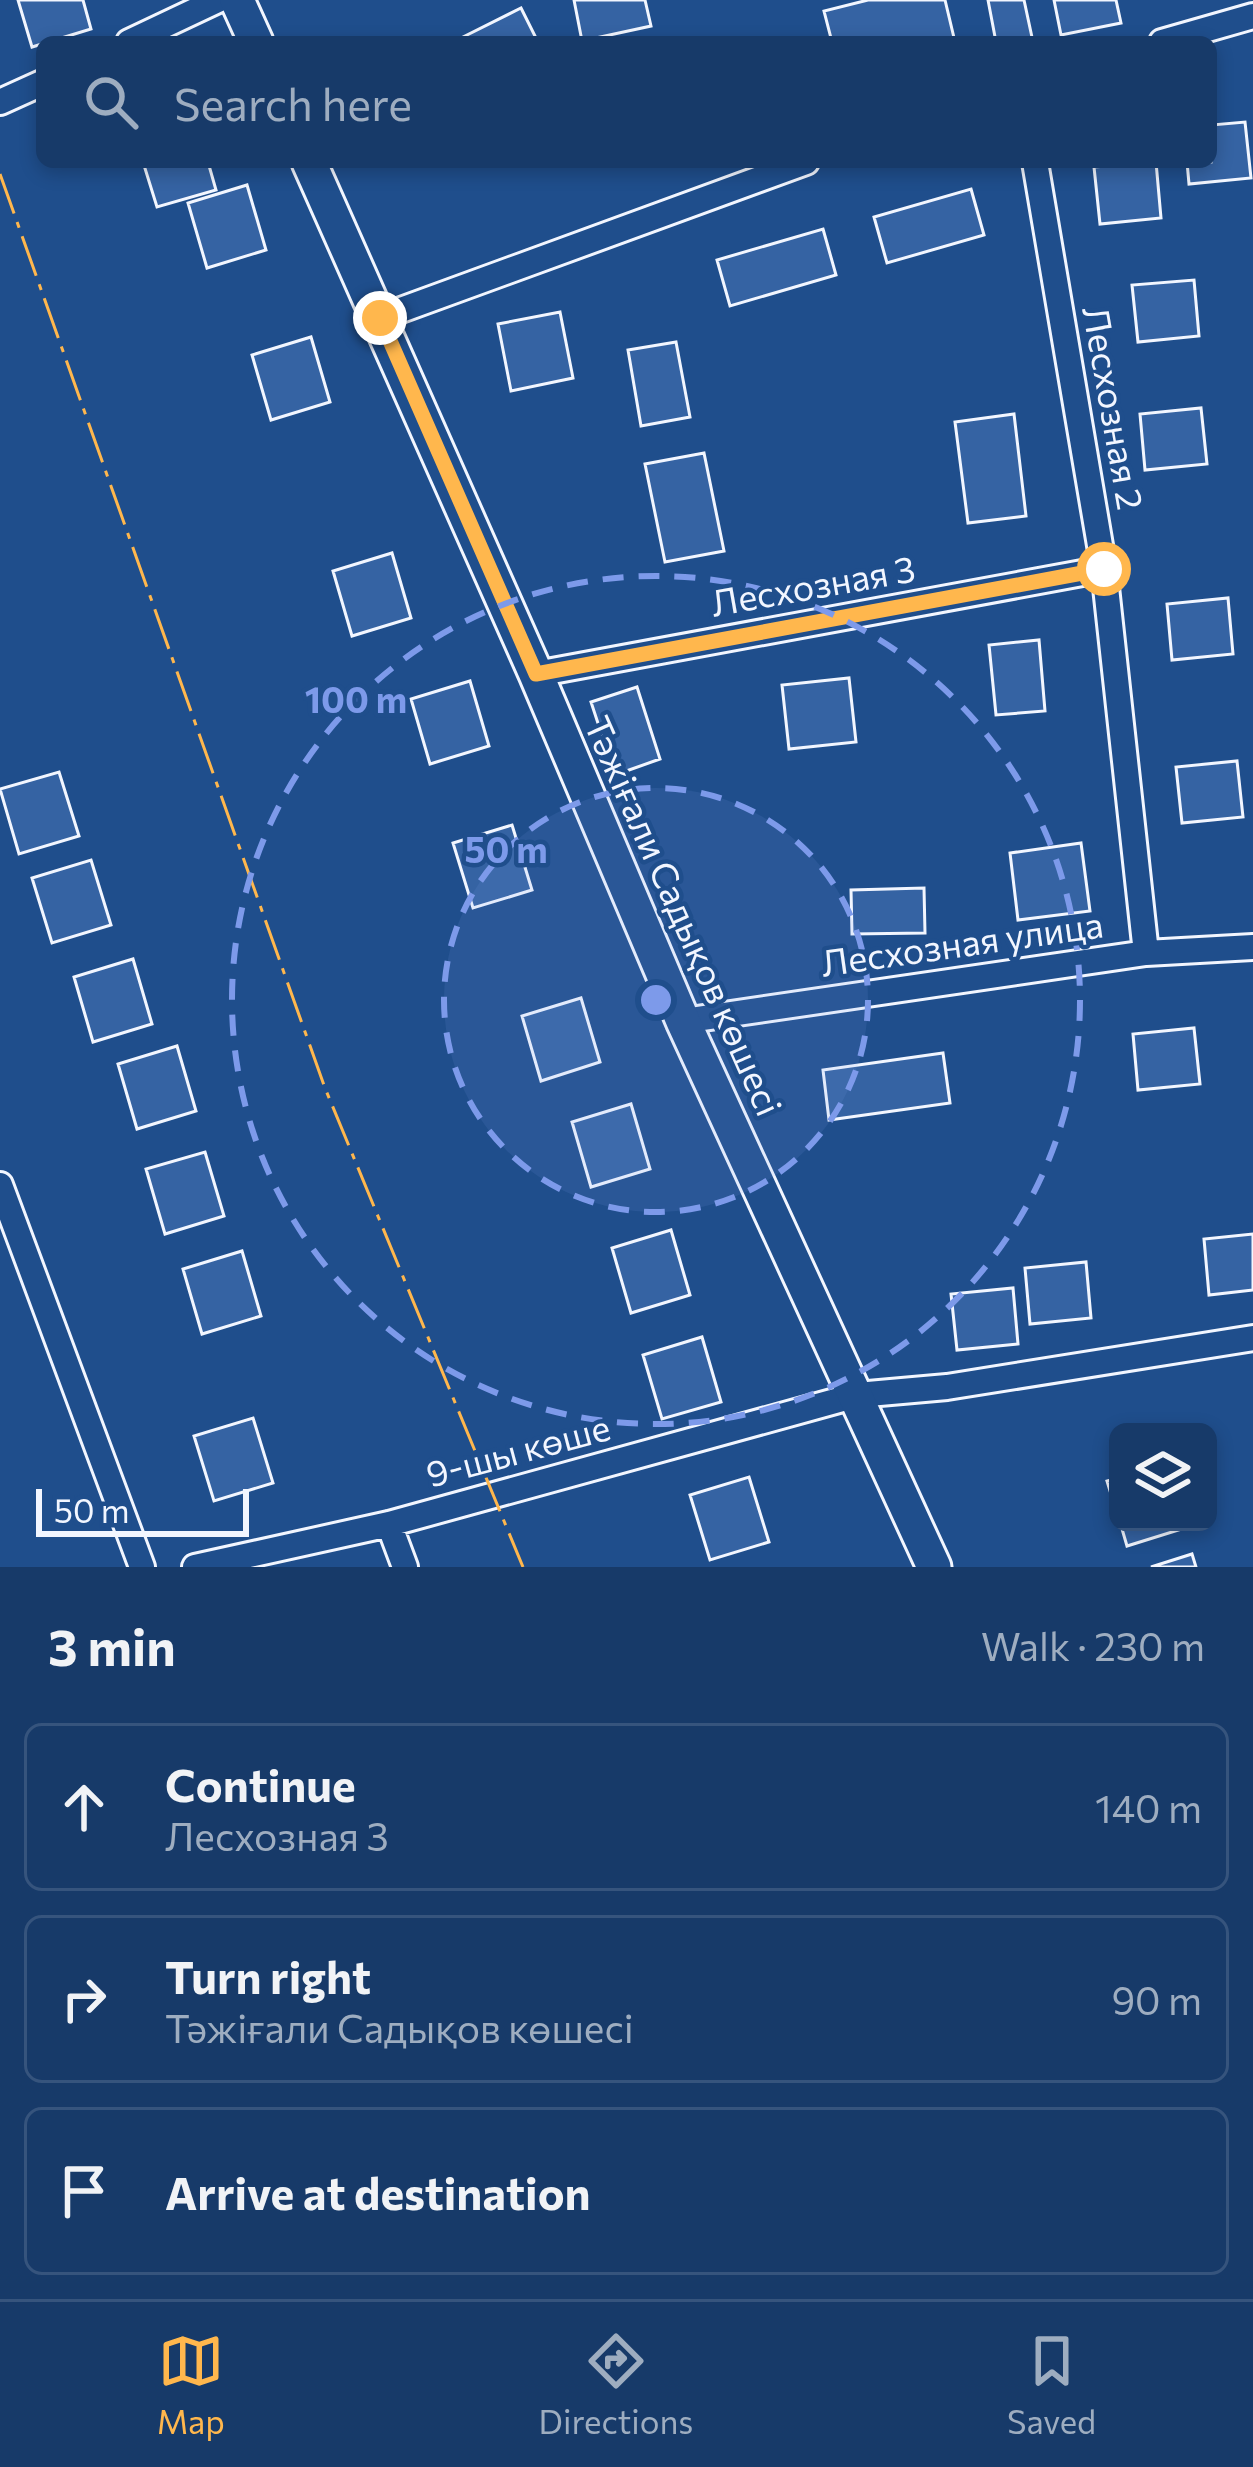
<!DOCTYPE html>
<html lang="en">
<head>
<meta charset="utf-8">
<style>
	body { margin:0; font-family:Commissioner,sans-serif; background:#244571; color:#f1f3f6 }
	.controls { position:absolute; right:36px; bottom:36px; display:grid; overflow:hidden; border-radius:18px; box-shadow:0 6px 18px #0003 }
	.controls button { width:108px; height:108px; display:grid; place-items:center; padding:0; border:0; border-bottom:3px solid #36547d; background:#173a69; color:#f1f3f6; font:60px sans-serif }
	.scale { position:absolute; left:36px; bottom:30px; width:213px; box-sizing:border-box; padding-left:12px; border:6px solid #f2f6ff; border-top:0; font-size:33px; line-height:42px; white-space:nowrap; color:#f2f6ff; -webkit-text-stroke:9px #1f4e8c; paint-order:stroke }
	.stop { position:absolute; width:36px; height:36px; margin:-27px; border:9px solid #ffb74d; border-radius:50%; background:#fff }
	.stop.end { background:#ffb74d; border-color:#fff; box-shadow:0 3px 12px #0008 }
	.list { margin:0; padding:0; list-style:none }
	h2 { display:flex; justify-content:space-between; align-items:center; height:156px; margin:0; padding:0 48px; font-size:51px }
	h2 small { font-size:39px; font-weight:400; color:#9eadc0 }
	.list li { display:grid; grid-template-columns:78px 1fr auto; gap:36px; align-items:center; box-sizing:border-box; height:168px; margin:0 24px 24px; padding:0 24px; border:3px solid #36547d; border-radius:18px }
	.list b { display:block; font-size:45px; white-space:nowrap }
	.list p { margin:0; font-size:39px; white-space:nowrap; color:#9eadc0 }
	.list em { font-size:39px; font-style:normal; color:#9eadc0 }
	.icon { flex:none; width:66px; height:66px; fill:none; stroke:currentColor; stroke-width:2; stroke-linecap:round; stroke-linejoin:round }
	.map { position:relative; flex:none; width:1253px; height:1567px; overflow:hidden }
	.search { position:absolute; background:#173a69; box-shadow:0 6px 18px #0003; left:36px; right:36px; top:36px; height:132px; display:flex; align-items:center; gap:30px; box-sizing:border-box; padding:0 42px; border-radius:18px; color:#9eadc0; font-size:45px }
	.sheet { height:732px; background:#173a69 }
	nav { display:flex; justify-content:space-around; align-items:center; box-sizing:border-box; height:168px; border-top:3px solid #36547d; background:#173a69; font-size:33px; color:#9eadc0 }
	nav a { display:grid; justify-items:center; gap:6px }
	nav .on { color:#ffb74d }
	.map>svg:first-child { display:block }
</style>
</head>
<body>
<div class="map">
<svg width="1253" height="1567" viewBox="0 0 1253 1567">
	<rect width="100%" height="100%" fill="#1f4e8c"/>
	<path fill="#3563a3" stroke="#f2f6ff" stroke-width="3" d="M18 0H83L91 29 32 47Z
		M574 0H645L651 26 582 41Z
		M868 0H945L955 42H832L824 11Z
		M988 0H1024L1033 42H996Z
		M1054 0H1116L1121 23 1061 35Z
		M521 8 538 42H453Z
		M1245 122 1251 178 1189 184 1187 162H1211V125Z
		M143 162H208L216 190 157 207Z
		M1156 162 1161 218 1100 224 1094 167Z
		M247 185 266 250 207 268 188 203Z
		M971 189 984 235 887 263 874 217Z
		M823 229 836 275 730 306 717 260Z
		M1194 280 1199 336 1138 342 1132 285Z
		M560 312 573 378 511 391 498 324Z
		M311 337 330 402 271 420 252 355Z
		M676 342 690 417 641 426 628 350Z
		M1201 408 1207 464 1145 470 1140 414Z
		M1014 414 1026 516 968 523 955 422Z
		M704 453 724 551 665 562 645 464Z
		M392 553 411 618 352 636 333 571Z
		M1228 598 1233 654 1172 660 1167 604Z
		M1039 640 1045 711 996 715 989 645Z
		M849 678 856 742 789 749 782 685Z
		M470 681 489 746 430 764 411 699Z
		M637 687 660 759 615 775 591 702Z
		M1237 761 1243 817 1182 823 1176 767Z
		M59 772 79 836 19 854 0 789Z
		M512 825 532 890 473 908 453 843Z
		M1081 843 1090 911 1018 920 1010 853Z
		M91 860 111 925 52 943 32 878Z
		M924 888 925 933 852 934 851 890Z
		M133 959 152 1024 93 1042 74 977Z
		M581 998 600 1062 541 1081 522 1016Z
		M1194 1028 1200 1084 1138 1090 1133 1034Z
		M177 1046 196 1111 137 1129 118 1064Z
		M943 1053 950 1103 829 1120 823 1070Z
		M631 1104 650 1169 591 1187 572 1122Z
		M205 1152 224 1216 165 1234 146 1169Z
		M671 1230 690 1295 631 1313 612 1248Z
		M1253 1234V1290L1209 1295 1204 1239Z
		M242 1251 261 1316 202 1334 183 1269Z
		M1086 1262 1091 1318 1030 1324 1025 1268Z
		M1013 1288 1018 1344 957 1350 951 1294Z
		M702 1337 721 1402 662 1419 643 1355Z
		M253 1418 273 1483 214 1501 194 1436Z
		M749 1477 769 1542 710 1560 690 1495Z
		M1118 1478V1517L1107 1481Z
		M1120 1522H1184L1185 1528 1127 1546Z
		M1192 1554 1196 1567H1151Z"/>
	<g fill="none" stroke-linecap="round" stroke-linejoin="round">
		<g stroke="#f2f6ff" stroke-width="30">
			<path id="minor" d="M129 42 218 0
				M1162 42 1253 16
				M0 102 42 83
				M1035 162 1104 569 1146 953
				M379 318 806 162
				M536 674 1104 569
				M683 1021 1146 953 1253 947
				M0 1185 142 1567
				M389 1524 405 1567
				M195 1567 389 1524 857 1395 947 1387 1253 1338"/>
		</g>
		<g stroke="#f2f6ff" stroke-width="39">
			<path id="tertiary" d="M237 0 256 42
				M309 162 536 674 683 1021 934 1567"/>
		</g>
		<use href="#minor" stroke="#1f4e8c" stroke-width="24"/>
		<use href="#tertiary" stroke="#1f4e8c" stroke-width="33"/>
		<path stroke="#ffb74d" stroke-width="3" stroke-dasharray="42 9 6 9" stroke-linecap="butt" d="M0 174 325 1088 523 1567"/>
	</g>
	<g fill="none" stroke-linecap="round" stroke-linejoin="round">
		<path stroke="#ffb74d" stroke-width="15" d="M380 318 536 674 1104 569"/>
	</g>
	<circle cx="656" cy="1000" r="212" fill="#7d9aea" fill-opacity=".12"/>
	<g fill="none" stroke="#7d9aea" stroke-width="6" stroke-dasharray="21 15">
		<circle cx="656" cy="1000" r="212"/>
		<circle cx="656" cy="1000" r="424"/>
	</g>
	<g text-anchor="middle" stroke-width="9" stroke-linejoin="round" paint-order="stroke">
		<g font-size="36" fill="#f2f6ff" stroke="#1f4e8c">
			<text transform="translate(1113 408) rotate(80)" y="13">Лесхозная 2</text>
			<text transform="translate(813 586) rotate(-10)" y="13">Лесхозная 3</text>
			<text transform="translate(683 916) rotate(66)" y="13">Тәжіғали Садықов көшесі</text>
			<text transform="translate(962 944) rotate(-8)" y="13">Лесхозная улица</text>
			<text transform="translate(518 1451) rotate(-15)" y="13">9-шы көше</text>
		</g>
	</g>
	<circle cx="656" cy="1000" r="18" fill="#7d9aea" stroke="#1f4e8c" stroke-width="6"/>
	<g font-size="36" text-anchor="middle" font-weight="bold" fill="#7d9aea" stroke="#1f4e8c" stroke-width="9" stroke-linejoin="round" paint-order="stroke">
		<text x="356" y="713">100 m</text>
		<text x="506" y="863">50 m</text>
	</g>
</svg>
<div class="controls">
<button><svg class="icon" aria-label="layers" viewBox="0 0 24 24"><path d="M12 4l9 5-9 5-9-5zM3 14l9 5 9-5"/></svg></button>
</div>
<div class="scale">50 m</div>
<div class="stop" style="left:1104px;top:569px"></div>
<div class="stop end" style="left:380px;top:318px"></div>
<div class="search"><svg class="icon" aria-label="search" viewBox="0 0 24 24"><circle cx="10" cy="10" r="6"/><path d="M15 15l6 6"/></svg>Search here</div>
</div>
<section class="sheet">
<h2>3 min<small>Walk · 230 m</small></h2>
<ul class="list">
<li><svg class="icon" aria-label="ahead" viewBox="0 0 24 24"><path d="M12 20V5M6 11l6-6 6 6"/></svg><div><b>Continue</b><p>Лесхозная 3</p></div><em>140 m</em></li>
<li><svg class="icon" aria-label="right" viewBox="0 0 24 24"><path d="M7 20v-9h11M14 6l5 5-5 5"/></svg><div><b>Turn right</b><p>Тәжіғали Садықов көшесі</p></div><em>90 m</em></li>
<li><svg class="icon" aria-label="arrive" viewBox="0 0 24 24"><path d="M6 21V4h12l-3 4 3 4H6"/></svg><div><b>Arrive at destination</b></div></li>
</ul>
</section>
<nav>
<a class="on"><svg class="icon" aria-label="map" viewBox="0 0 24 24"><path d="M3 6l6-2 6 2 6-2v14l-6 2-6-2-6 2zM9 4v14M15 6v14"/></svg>Map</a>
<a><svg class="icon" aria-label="directions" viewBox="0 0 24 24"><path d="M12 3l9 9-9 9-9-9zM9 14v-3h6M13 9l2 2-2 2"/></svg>Directions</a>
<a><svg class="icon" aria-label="saved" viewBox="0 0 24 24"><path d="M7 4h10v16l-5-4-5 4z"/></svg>Saved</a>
</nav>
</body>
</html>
